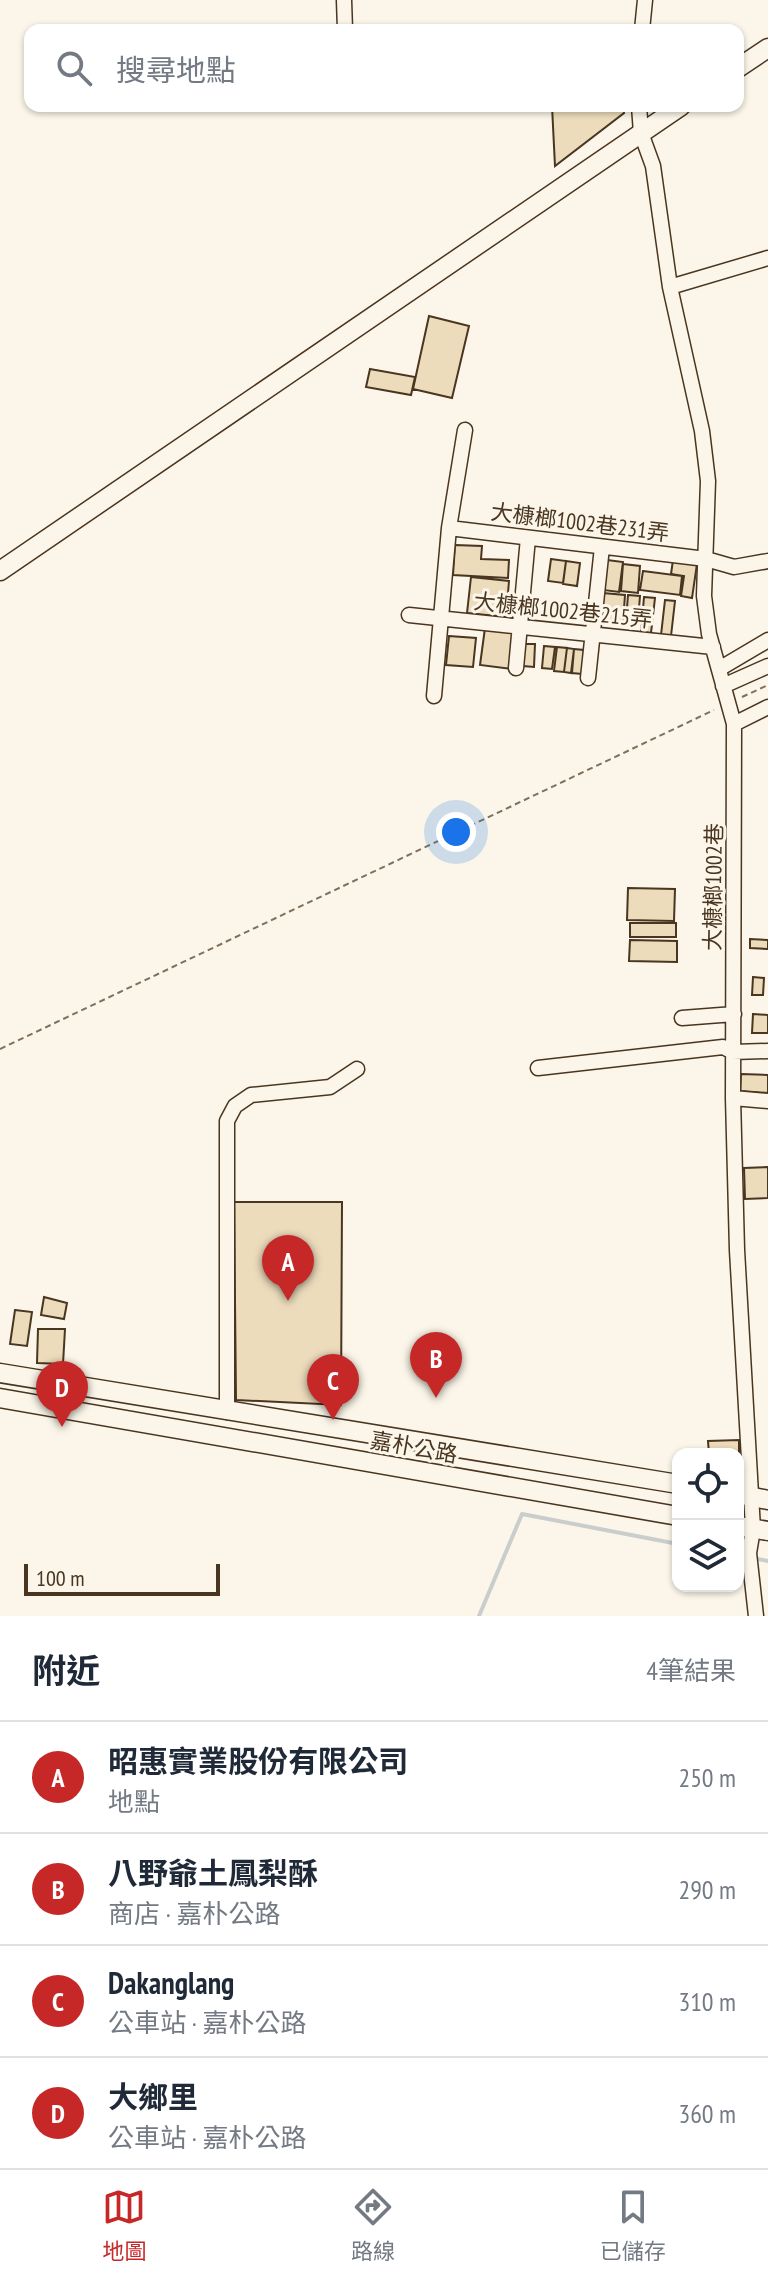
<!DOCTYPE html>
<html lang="zh-TW">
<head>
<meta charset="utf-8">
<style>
	body { margin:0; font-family:"PT Sans Narrow","Noto Sans TC",sans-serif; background:#f6f6f7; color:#1f2937 }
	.controls { position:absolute; right:24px; bottom:24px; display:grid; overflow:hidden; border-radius:16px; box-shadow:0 2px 6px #0004 }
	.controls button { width:72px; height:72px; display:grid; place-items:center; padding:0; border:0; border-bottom:2px solid #e0e1e3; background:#fff; color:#1f2937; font:40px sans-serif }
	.scale { position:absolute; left:24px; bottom:20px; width:196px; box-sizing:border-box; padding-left:8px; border:4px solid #4a3520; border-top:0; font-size:22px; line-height:28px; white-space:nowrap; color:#4a3520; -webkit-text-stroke:6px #fbf6e9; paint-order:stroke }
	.you { position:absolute; left:456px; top:832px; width:28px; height:28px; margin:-20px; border:6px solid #fff; border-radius:50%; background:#1a73e8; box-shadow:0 0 0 12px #1a73e833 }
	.badge { display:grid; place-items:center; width:52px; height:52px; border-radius:50%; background:#c62828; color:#fff; font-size:26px; font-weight:700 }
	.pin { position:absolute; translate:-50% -66px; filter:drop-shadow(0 2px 4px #0008) }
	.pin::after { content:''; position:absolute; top:42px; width:28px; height:24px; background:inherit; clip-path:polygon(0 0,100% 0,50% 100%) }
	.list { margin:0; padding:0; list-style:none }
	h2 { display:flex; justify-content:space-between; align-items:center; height:104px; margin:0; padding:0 32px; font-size:34px }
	h2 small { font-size:26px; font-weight:400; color:#747a83 }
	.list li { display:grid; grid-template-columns:52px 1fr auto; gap:24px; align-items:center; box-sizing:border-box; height:112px; padding:0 32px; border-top:2px solid #e0e1e3 }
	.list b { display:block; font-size:30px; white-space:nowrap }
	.list p { margin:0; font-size:26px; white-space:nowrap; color:#747a83 }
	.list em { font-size:26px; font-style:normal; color:#747a83 }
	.icon { flex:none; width:44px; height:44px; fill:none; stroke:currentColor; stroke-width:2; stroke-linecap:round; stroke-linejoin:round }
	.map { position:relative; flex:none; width:768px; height:1616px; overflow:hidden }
	.search { position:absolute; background:#fff; box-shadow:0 2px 6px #0004; left:24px; right:24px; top:24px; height:88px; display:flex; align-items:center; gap:20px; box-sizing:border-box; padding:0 28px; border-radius:16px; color:#747a83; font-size:30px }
	.sheet { height:552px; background:#fff }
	nav { display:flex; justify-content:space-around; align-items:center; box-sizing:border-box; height:112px; border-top:2px solid #e0e1e3; background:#fff; font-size:22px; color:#747a83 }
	nav a { display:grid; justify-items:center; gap:4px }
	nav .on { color:#c62828 }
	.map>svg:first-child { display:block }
</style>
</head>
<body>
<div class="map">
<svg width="768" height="1616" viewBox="0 0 768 1616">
	<rect width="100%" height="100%" fill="#fbf6e9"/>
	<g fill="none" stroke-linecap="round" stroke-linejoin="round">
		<path stroke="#c9cecd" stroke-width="4" d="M738 1555 768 1561
			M479 1616 522 1514 678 1544"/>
	</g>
	<path fill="#ecdcbc" stroke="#4a3520" stroke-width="2" d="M552 106H623L624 113 555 166Z
		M429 316 469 326 452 398 413 389Z
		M370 369 415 377 411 395 366 387Z
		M455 545 482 546 481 559 509 560 508 578 453 575Z
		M551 559 566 561 563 583 548 581Z
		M607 560 623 562 619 592 603 590Z
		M673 560 697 564 692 598 681 596 684 576 671 574Z
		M566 561 580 563 577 586 563 584Z
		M623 564 640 566 638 593 621 591Z
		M643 571 682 576 680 595 640 590Z
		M471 577 509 581 506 617 467 613Z
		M603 593 625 595 623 623 601 622Z
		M628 595 640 596 638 621 626 620Z
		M644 597 655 598 651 633 641 632Z
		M665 600 675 601 671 636 661 635Z
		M485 628 517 633 513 669 480 665Z
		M449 636 476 638 473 667 446 665Z
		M525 644H535L534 667 523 666Z
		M544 646 555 647 552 669 542 668Z
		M557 647 567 648 564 672 554 671Z
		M567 648 574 649 571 673 564 672Z
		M574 649 584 650 582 674 572 673Z
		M628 888 675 889 674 921 627 920Z
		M630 923H676V937H630Z
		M750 939 768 940V949L750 948Z
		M630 940 677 941V962L629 961Z
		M753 977 764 978 763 995H752Z
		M753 1014 768 1015V1033H752Z
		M741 1074 768 1075V1093L740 1091Z
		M768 1167V1198L745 1199 744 1168Z
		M234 1202H342L341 1405 236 1400Z
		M44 1297 67 1303 64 1319 41 1315Z
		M15 1310 32 1312 27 1346 10 1344Z
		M38 1329H65L63 1364 37 1363Z
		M739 1440V1466L738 1454H709L708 1441Z"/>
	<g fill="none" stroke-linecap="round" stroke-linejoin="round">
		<g stroke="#4a3520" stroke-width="17">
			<path id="minor" d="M344 0 345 30
				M642 30 645 0
				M639 106 641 133 653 166 670 287 702 431 708 481 704 596 709 634 734 724 733 1098 737 1250 753 1529 749 1553 756 1616
				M670 287 768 258
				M449 528 706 559 734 567 768 561
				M409 615 713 647
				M516 668 528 538
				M719 669 768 640
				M588 678 602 547
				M723 686 768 666
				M434 696 449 528 465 430
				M734 724 768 707
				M682 1018 734 1014
				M538 1068 723 1047 733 1052 768 1051
				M733 1098 768 1101
				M227 1412V1121L235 1106 251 1095 330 1087 357 1069"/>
		</g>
		<g stroke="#4a3520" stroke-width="21">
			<path id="major" d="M738 68 768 48
				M0 571 681 106
				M0 1373 678 1484
				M0 1398 678 1516
				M738 1494 768 1500
				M738 1526 768 1531"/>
		</g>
		<path stroke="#7f6f5c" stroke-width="2" stroke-dasharray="6 4" stroke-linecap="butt" d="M742 697 768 685
			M0 1049 714 710"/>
		<use href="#minor" stroke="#fbf6e9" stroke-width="14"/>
		<use href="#major" stroke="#fbf6e9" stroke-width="18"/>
	</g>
	<g text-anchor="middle" stroke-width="6" stroke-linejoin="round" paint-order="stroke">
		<g font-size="22" fill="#4a3520" stroke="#fbf6e9">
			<text transform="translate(580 522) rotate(7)" y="8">大槺榔1002巷231弄</text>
			<text transform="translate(563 610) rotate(6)" y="8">大槺榔1002巷215弄</text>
			<text transform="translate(713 887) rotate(-89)" y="8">大槺榔1002巷</text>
			<text transform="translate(414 1447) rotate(10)" y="8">嘉朴公路</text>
		</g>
	</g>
</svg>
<div class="controls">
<button><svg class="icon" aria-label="locate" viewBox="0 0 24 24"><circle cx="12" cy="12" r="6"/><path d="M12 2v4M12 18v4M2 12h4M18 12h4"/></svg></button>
<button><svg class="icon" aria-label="layers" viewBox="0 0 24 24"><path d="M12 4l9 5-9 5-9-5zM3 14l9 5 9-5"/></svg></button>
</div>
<div class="scale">100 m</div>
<div class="you"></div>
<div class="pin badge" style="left:288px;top:1301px">A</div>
<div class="pin badge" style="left:436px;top:1398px">B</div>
<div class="pin badge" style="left:333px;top:1420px">C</div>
<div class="pin badge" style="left:62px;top:1427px">D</div>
<div class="search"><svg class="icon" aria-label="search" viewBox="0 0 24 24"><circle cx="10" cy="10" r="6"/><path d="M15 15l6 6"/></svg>搜尋地點</div>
</div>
<section class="sheet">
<h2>附近<small>4筆結果</small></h2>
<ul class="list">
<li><span class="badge">A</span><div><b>昭惠實業股份有限公司</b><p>地點</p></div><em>250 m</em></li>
<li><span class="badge">B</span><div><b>八野爺土鳳梨酥</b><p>商店 · 嘉朴公路</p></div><em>290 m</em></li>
<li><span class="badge">C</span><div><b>Dakanglang</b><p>公車站 · 嘉朴公路</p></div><em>310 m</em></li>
<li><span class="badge">D</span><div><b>大鄉里</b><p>公車站 · 嘉朴公路</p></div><em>360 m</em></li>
</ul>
</section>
<nav>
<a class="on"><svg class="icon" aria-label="map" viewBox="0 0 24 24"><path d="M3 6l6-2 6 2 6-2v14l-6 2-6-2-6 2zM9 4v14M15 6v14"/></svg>地圖</a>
<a><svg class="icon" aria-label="directions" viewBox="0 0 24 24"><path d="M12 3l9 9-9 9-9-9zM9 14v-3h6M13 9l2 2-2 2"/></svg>路線</a>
<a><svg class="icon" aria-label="saved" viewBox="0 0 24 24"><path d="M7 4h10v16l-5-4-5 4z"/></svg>已儲存</a>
</nav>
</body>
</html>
